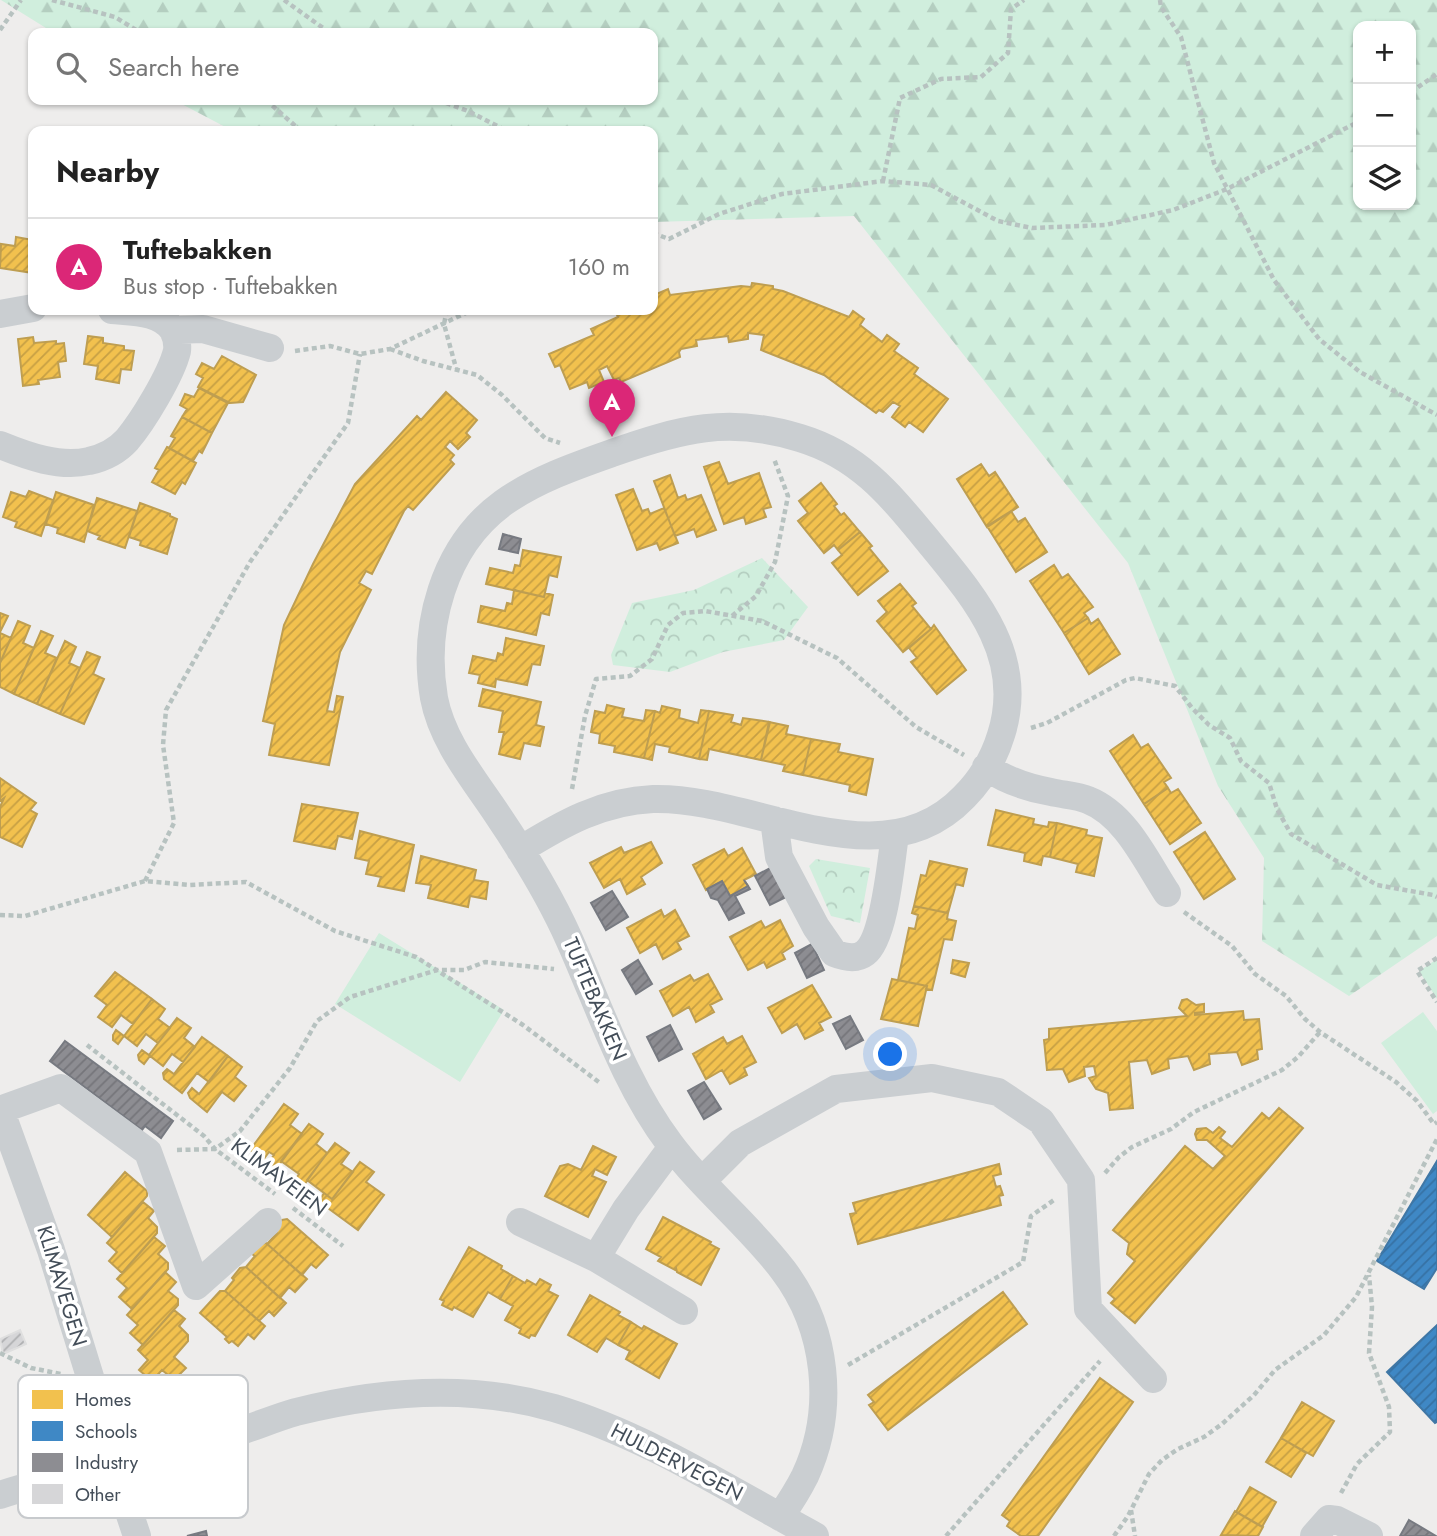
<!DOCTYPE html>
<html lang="en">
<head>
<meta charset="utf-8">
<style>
	body { margin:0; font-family:Jost,sans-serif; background:#f6f6f6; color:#222 }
	.controls { position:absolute; right:21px; top:21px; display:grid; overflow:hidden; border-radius:14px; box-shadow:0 2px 5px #0004 }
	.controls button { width:63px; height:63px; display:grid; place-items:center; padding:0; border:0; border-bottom:2px solid #e0e0e0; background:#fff; color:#222; font:35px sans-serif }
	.you { position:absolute; left:891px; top:1055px; width:24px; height:24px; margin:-18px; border:5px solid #fff; border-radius:50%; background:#1a73e8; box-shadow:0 0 0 10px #1a73e833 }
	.badge { display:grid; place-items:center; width:46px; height:46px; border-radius:50%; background:#db2777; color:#fff; font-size:23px; font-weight:700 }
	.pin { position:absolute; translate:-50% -58px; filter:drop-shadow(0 2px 4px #0008) }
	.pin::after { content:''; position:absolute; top:37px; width:24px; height:21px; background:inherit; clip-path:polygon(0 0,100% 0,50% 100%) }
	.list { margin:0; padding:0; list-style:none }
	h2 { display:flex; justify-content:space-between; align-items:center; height:91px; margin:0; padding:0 28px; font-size:30px }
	h2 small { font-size:23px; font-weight:400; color:#767676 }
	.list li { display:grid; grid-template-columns:46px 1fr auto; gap:21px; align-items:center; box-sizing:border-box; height:98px; padding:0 28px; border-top:2px solid #e0e0e0 }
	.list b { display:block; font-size:26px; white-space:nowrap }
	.list p { margin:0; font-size:23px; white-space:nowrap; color:#767676 }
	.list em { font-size:23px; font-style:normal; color:#767676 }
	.icon { flex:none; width:38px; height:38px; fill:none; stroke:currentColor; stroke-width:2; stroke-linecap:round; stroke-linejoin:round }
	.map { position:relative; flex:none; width:1437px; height:1536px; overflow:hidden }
	.search { position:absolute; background:#fff; box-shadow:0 2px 5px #0004; left:28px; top:28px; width:630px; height:77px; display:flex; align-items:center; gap:18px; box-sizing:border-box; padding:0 24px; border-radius:14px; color:#767676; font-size:26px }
	.panel { position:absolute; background:#fff; box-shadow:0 2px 5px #0004; left:28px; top:126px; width:630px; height:189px; border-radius:14px }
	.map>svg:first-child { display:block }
</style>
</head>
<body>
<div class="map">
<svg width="1437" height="1536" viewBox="0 0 1437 1536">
	<defs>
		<pattern id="forest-firs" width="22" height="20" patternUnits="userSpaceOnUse" patternTransform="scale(1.75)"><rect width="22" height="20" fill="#d0eedd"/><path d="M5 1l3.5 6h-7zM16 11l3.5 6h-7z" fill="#b4cec0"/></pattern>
		<pattern id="park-crowns" width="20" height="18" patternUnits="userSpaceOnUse" patternTransform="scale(1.75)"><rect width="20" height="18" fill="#d0eedd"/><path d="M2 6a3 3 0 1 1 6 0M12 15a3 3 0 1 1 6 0" fill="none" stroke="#b4cec0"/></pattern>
		<pattern id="homes-hatch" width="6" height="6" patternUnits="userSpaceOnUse" patternTransform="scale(1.75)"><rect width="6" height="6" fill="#f2c14e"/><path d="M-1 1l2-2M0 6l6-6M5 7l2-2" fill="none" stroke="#c69f44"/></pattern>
		<pattern id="schools-hatch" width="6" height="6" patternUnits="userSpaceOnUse" patternTransform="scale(1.75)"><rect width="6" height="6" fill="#3f88c5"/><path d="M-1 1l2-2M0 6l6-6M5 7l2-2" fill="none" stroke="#3671a3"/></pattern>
		<pattern id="industry-hatch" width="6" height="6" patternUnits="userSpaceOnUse" patternTransform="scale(1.75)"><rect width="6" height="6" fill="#8d8d92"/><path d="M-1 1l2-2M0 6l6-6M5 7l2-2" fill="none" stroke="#75757a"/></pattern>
		<pattern id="building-hatch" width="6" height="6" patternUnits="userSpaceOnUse" patternTransform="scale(1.75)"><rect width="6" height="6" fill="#d6d6d8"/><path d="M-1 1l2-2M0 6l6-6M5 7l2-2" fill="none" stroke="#afb0b2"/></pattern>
	</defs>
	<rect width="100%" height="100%" fill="#eeedec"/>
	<path fill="url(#forest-firs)" fill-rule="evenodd" d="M1 0H1437V936L1349 996 1262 941 1264 858 1218 786 1128 563 854 216 653 222V131H233L174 100H653V33H54ZM1358 26H1411V205H1358Z"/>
	<path fill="url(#park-crowns)" d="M762 558 808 607 784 640 723 652 670 672 613 665 611 655 632 603 694 590Z
		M816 859 870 868 860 923 831 916 809 866Z"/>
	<path fill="#d0eedd" d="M379 933 504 1010 460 1082 335 1004Z
		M1437 959V999L1419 971Z
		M1423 1012 1437 1031V1111L1433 1114 1381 1043Z"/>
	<path fill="url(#homes-hatch)" stroke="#be9e51" stroke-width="2" d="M16 237 33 240V273L0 268 1 244 15 246Z
		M752 283 773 286V289L783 291 849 317 853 311 864 319 860 325 882 342 887 335 899 344 894 351 918 368 914 374 948 399 923 432 909 422 905 427 892 417 900 406 893 402 883 412 879 410 876 413 824 375 761 350 764 335 748 333V339L729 342 728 336 696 340 697 346 681 349 679 352 680 357 621 382 619 378 614 380 607 366 599 370 604 382 589 388 587 382 570 389 560 365 555 367 549 354 594 335 591 329 618 317 615 310H653V301L656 300 654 295 668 289 670 295 741 286 751 287Z
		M88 336 103 338V343L124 346V350L134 351 131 370 121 369 119 383 96 379 98 366 84 364Z
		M33 337 34 343 56 341V344L64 343 66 361 58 362 60 377 38 380 39 384 23 386 18 339Z
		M222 356 256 375 243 402 230 403 198 387 203 378 196 374 202 363 214 369Z
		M199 388 228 403 212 433 182 417 187 409 180 405 185 394 194 397Z
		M446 392 477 420 466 433 470 437 458 449 450 441 445 447 454 455 450 460 454 464 413 510 408 506 404 511 372 574 366 571 359 583 371 590 340 652 327 711 334 712 337 696 343 697 329 765 269 755 275 724 263 721 284 625 313 564 355 484 417 416 421 420Z
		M182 417 212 433 202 453 199 451 193 461 169 448 175 438 171 436Z
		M167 447 196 463 185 484 182 482 175 494 152 482 159 470 155 468Z
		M719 462 728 484 759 473 771 507 763 509 766 517 746 524 744 517 724 524 704 467Z
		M981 464 989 476 995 472 1018 507 987 527 957 479Z
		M670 475 678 498 685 495 687 500 701 495 716 530 697 537 694 529 675 536 654 481Z
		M821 483 837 504 834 506 841 515 844 513 860 532 838 550 834 545 824 553 798 521 808 513 799 501Z
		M633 489 642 511 648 509 650 514 664 508 678 543 660 550 657 543 637 550 616 495Z
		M29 491 53 500 41 536 15 527 17 522 3 517 11 492 26 497Z
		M56 492 94 505 84 542 57 533 58 528 46 524Z
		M97 498 137 511 125 548 98 539 100 536 87 531Z
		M140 503 170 514V516L177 519 167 554 140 545 141 541 129 537Z
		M1011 511 1018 522 1025 518 1047 552 1016 572 987 526Z
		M860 532 872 546 869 548 888 571 858 595 832 563 842 555 838 550Z
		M523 550 561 557 557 577 549 575 544 597 486 584 490 568 513 573 515 565 520 566Z
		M1054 565 1062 578 1068 574 1093 607 1084 613 1088 618 1064 633 1030 581Z
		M900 584 916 603 912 606 931 629 903 652 877 621 887 612 878 601Z
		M514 590 544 597 545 593 553 595 549 615 541 613 536 635 478 622 481 606 505 611 507 603 512 604Z
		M0 613 8 616 0 632Z
		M1088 618 1091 624 1098 619 1120 654 1089 674 1064 633Z
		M18 621 30 626 23 643 34 648 14 694 0 687V663Z
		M934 625 966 670 937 694 911 662 917 658 909 648 931 629Z
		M41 631 53 636 45 653 57 658 37 704 14 694Z
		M0 633 11 638 0 663Z
		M506 638 544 646 540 665 532 664 527 685 496 679 495 687 478 683 480 675 469 673 473 656 496 661 498 653 503 655Z
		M65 641 76 647 69 663 80 668 60 714 37 704Z
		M87 652 100 657 93 674 104 679 84 724 60 714Z
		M483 689 541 702 536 725 544 727 540 746 524 743 520 759 499 754 504 732H499L503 711 479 706Z
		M607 705 624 709 622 717 644 721 646 710 655 711 644 758 614 752 615 746 599 743 600 734 591 732 595 711 605 713Z
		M662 706 680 710 679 718 698 723 701 710 709 711 699 759 669 752 670 747 655 744 652 760 644 758 655 711 660 713Z
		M709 711 733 715 731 722 741 725 743 718 770 722 761 760 709 749 707 760 699 759Z
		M769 722 788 726 786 734 811 739 803 775 783 771 785 765 761 760Z
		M1133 735 1141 748 1148 744 1171 778 1164 782 1168 788 1144 804 1110 751Z
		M811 739 840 744 838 752 873 759 866 795 849 791 850 785 803 775Z
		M0 778 36 803 30 810 37 814 22 847 0 837V807L4 798 0 801Z
		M1168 788 1171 793 1178 789 1201 823 1170 844 1144 804Z
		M302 804 358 813 352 839 338 836 335 849 294 841Z
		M996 810 1034 819 1033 824 1048 827 1049 822 1057 823 1050 857 1043 856 1041 865 1024 861 1025 853 988 845Z
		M1057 823 1087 830 1086 835 1102 838 1094 876 1076 872 1078 864 1050 857Z
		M360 831 414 845 404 891 378 886 381 877 366 874 369 861 355 858Z
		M1205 832 1235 879 1204 899 1174 852Z
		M651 842 662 863 641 877 645 884 627 894 620 879 604 888 590 863 621 847 624 853Z
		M742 848 756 874 744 880 748 886 730 896 722 881 706 890 693 865 724 849 728 856Z
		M421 856 476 870 474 880 488 882 486 899 470 896 468 907 428 898 431 885 416 883Z
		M930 861 967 869 963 886 956 884 948 913 914 906 921 875 926 876Z
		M914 906 948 913 947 919 956 921 952 940 944 939 932 990 926 989 927 986 898 980 909 928 915 929 918 915 912 913Z
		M661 910 664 917 675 910 689 936 677 942 681 949 663 959 656 944 640 953 627 928Z
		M780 920 793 946 782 953 785 959 767 968 764 962 748 970 730 937 761 921 765 928Z
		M953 960 969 963 965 977 951 973Z
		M115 972 152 999 133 1024 121 1015 112 1027 98 1017 107 1005 95 996Z
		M708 974 722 999 710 1005 714 1012 696 1022 689 1007 673 1016 660 991 690 975 694 981Z
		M892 979 927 986 918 1026 881 1019Z
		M812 985 831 1017 819 1023 823 1030 805 1039 797 1024 782 1033 768 1008Z
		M152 999 165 1009 158 1019 170 1028 158 1043 146 1034 137 1046 124 1036 118 1044 113 1040V1035L116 1030 124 1036Z
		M1187 999 1196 1005 1204 1004V1012L1195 1013V1015L1243 1011 1244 1020 1259 1019 1262 1049 1257 1050 1258 1059 1242 1065 1237 1052 1209 1054 1210 1064 1194 1070 1188 1056 1168 1059 1169 1068 1152 1074 1147 1060 1129 1062 1133 1108 1110 1110 1108 1093 1096 1089 1089 1078 1096 1076 1094 1066 1084 1067 1085 1076 1069 1082 1063 1069 1047 1070 1044 1040 1049 1039V1029L1187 1016 1179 1008 1182 1000Z
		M177 1018 191 1028 184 1038 195 1047 183 1062 172 1054 163 1066 150 1056 144 1064 139 1060 138 1055 142 1050 149 1055Z
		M742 1036 756 1062 744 1068 747 1075 730 1084 722 1070 706 1079 693 1054 723 1037 727 1044Z
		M202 1037 228 1056 209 1082 197 1073 182 1093 164 1079 163 1073 167 1069 174 1074Z
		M228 1056 242 1067 235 1077 246 1086 234 1101 222 1092 207 1112 190 1098 188 1093 192 1088 199 1094Z
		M284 1104 298 1114 290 1125 302 1134 276 1169 268 1163 274 1155 269 1152 263 1160 250 1150Z
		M1279 1108 1303 1128 1135 1323 1111 1303 1115 1299 1108 1293 1135 1261 1127 1254 1129 1243 1113 1230 1185 1146 1213 1169 1225 1156 1207 1140H1197L1195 1134 1197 1129 1206 1128 1213 1133 1219 1127 1225 1132 1220 1138 1232 1147 1262 1113 1269 1119Z
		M309 1124 323 1134 316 1144 327 1153 302 1188 296 1184V1179L299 1174 281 1161Z
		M335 1143 349 1153 341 1164 353 1172 332 1199 307 1180Z
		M593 1146 616 1157 607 1175 595 1169 592 1176 606 1182 588 1217 545 1196 560 1166 568 1164 581 1170Z
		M360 1162 374 1172 366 1182 384 1195 358 1230 321 1203V1198L324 1193 332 1199Z
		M999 1164 1001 1174 993 1176 996 1187 1000 1186 1003 1195 999 1196 1001 1205 858 1244 850 1214 856 1213 853 1203Z
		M125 1172 147 1191V1196L112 1237 88 1215Z
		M143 1202 154 1211 148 1218 157 1227V1233L122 1273 109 1261 117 1252 107 1243Z
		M663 1217 711 1242 710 1244 719 1249 701 1285 677 1272 676 1268 675 1270 658 1261 661 1257 646 1249Z
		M287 1219 328 1255 316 1268 311 1264 302 1275 267 1244 277 1233 273 1230 282 1220Z
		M154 1237 165 1246 158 1254 168 1263V1269L132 1309 119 1297 127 1288 117 1279Z
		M266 1243 307 1279 295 1292 289 1287 280 1298 246 1267 255 1256 252 1254 261 1244Z
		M469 1247 502 1266 501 1269 513 1276 500 1299 488 1292 473 1317 454 1307 452 1310 442 1305 444 1301 440 1299Z
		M246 1267 286 1303 274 1316 269 1311 259 1321 225 1291 234 1280 232 1278 240 1268Z
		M165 1272 176 1282 168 1291 178 1299V1305L143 1345 130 1333 138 1325 127 1315Z
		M513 1276 525 1283 527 1280 536 1285 540 1279 551 1285 548 1291 558 1296 535 1336 531 1335 529 1338 519 1333 521 1329 505 1320 513 1306 500 1299Z
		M220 1291H225L265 1326 254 1339 248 1334 238 1346 232 1341 229 1343 225 1339 227 1337 200 1313Z
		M1003 1292 1027 1324 888 1430 869 1405 874 1402 868 1395Z
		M590 1295 620 1312 618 1315 631 1322 618 1345 606 1338 597 1352 568 1335Z
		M174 1310 185 1319 179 1326 188 1335V1341L174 1357 186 1368 174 1380 162 1370 152 1381 139 1370 148 1360 138 1350Z
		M631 1322 642 1329 644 1326 677 1344 659 1378 626 1359 630 1351 618 1345Z
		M1100 1378 1133 1402 1038 1536H1021L1007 1526 1010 1521 1002 1515Z
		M1302 1402 1334 1421 1313 1456 1281 1438Z
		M1281 1438 1306 1453 1291 1477 1266 1462Z
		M1250 1487 1276 1502 1262 1527 1236 1512Z
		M1235 1511 1263 1527 1258 1536 1221 1535Z"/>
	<path fill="url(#schools-hatch)" stroke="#4077a5" stroke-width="2" d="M1437 1161V1268L1424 1289 1377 1261Z
		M1437 1325V1422L1435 1423 1387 1372Z"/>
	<path fill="url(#industry-hatch)" stroke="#777a81" stroke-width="2" d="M503 534 521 539 518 553 499 549Z
		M772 867 788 896 770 905 755 876Z
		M744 880 750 889 735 896 744 913 729 920 718 900 711 898 707 889 722 881 730 896 748 886Z
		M612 891 628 917 606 930 591 903Z
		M812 944 824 970 807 978 795 953Z
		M638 960 652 984 636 994 622 970Z
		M850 1016 863 1040 846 1049 833 1024Z
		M670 1025 682 1049 659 1061 647 1037Z
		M65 1041 173 1121 161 1138 145 1126 142 1130 50 1061Z
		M704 1082 721 1109 704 1119 688 1091Z
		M1409 1520 1436 1536H1400Z
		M206 1531 207 1536H187Z"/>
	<path fill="url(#building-hatch)" stroke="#dfdfdf" stroke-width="2" d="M20 1330 26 1344 3 1354 0 1339Z"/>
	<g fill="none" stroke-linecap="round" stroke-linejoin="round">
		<path stroke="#b7c2c0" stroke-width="4.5" stroke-dasharray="5 3.5" stroke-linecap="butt" d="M52 0 115 17 141 33
			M284 0 330 33
			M1160 0 1161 7 1181 37 1214 163 1274 280 1319 339 1360 372 1437 415
			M0 30 21 0
			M1411 92 1437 74
			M266 100 301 131
			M438 100 468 111 507 131
			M883 181 900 98 941 79 981 77 1008 53 1011 9 1024 0
			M653 233 669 239 719 214 782 194 883 181 931 185 998 221 1032 228 1105 225 1173 210 1227 189 1358 122
			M447 310 444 324 456 368
			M390 349 423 361 477 375 502 395 545 438 560 443
			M295 351 330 346 360 354 390 349 472 310
			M732 616 756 596 775 562 788 496 774 459
			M1031 728 1047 723 1126 680 1135 678 1175 686 1192 708 1209 725 1230 738 1241 761 1269 783 1277 809 1291 834 1377 885 1433 895 1437 897
			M572 789 585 716 596 679 630 676 652 659 668 625 683 613 705 611 762 621 837 658 916 727 964 755
			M145 881 174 823 163 745 166 710 250 562 348 423 360 354
			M1184 912 1232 946 1255 974 1286 996 1305 1019 1320 1032 1396 1082 1417 1101 1434 1124 1437 1122
			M0 915 25 916 145 881 189 885 246 882 335 931 416 957 523 1025 600 1083
			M1437 958 1417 971 1437 1002
			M87 1045 204 1136 215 1149 240 1131 290 1068 317 1021 350 997 437 970H464L485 962 554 969
			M177 1150 215 1149 275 1194
			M1105 1173 1119 1157 1132 1147 1171 1129 1194 1112 1282 1070 1298 1057 1320 1032
			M293 1208 343 1246
			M0 1353 31 1368 61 1374
			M848 1365 1023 1262 1031 1216 1054 1200
			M1341 1493 1357 1464 1390 1432 1389 1407 1369 1353 1372 1307 1369 1275
			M1131 1510 1135 1536
			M946 1536 1100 1361
			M1114 1536 1128 1516 1149 1474 1162 1460 1178 1449 1204 1437 1222 1424 1254 1395 1275 1370 1324 1335 1356 1297 1437 1139"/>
		<path stroke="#caced1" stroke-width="28" d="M112 310C133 312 160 311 173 330L203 329 270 348
			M0 314 33 308
			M0 445C27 456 60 468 89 461 103 458 117 451 127 440 143 421 171 375 177 351 178 343 176 336 173 330
			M986 767C1007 781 1028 788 1051 792 1063 795 1077 795 1088 800 1126 815 1146 861 1167 893
			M774 820 779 857 816 927 834 953C844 957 856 960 865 953 885 938 891 860 895 835
			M520 850C562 824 602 801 653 799 753 796 881 884 964 797 981 780 994 758 1001 735 1026 657 976 599 929 542 891 496 860 456 800 438 729 416 680 429 612 453 575 466 535 480 503 503 443 547 422 627 434 698 442 741 473 778 497 814 524 854 549 894 569 939 600 1008 624 1083 670 1144 703 1189 749 1225 783 1270 827 1328 836 1409 805 1476 798 1490 789 1504 780 1517
			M0 1109 51 1250 91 1380 114 1467 137 1536
			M0 1110 61 1088 148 1152 196 1286 268 1222
			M672 1147 626 1209 596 1258 684 1311
			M702 1181 740 1143 836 1089 932 1078 998 1092 1041 1121 1081 1180 1088 1309 1153 1379
			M520 1222 596 1258
			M0 1495C51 1478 102 1470 154 1455 183 1447 212 1440 241 1431 259 1425 278 1417 296 1412 379 1391 470 1384 554 1408 648 1436 729 1490 815 1536
			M1314 1536 1329 1519 1337 1520 1369 1536"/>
	</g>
	<g text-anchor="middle" stroke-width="7" stroke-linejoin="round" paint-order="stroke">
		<g font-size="21" fill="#444e59" stroke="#fff">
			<text transform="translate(595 999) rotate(67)" y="7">TUFTEBAKKEN</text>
			<text transform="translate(279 1177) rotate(37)" y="7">KLIMAVEIEN</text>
			<text transform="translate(62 1286) rotate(73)" y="7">KLIMAVEGEN</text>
			<text transform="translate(677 1462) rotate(27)" y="7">HULDERVEGEN</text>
		</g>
	</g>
	<rect x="18" y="1375" width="230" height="143" rx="10" fill="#fff" stroke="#c7cacd" stroke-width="2"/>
	<rect x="32" y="1390" width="31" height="19" fill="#f2c14e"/>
	<rect x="32" y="1421" width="31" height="20" fill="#3f88c5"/>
	<rect x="32" y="1453" width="31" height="19" fill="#8d8d92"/>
	<rect x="32" y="1484" width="31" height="20" fill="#d6d6d8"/>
	<g font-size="19" fill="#444e59">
		<text x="75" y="1406">Homes</text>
		<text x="75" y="1438">Schools</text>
		<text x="75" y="1469">Industry</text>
		<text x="75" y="1501">Other</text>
	</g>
</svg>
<div class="controls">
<button>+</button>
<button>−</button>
<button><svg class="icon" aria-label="layers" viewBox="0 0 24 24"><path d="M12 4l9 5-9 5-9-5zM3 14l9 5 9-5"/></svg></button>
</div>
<div class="you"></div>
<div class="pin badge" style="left:612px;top:437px">A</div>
<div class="search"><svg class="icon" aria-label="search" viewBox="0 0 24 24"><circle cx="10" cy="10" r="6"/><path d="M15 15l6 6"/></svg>Search here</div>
<section class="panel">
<h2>Nearby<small></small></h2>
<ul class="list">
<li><span class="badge">A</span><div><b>Tuftebakken</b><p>Bus stop · Tuftebakken</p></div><em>160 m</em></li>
</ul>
</section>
</div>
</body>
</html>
